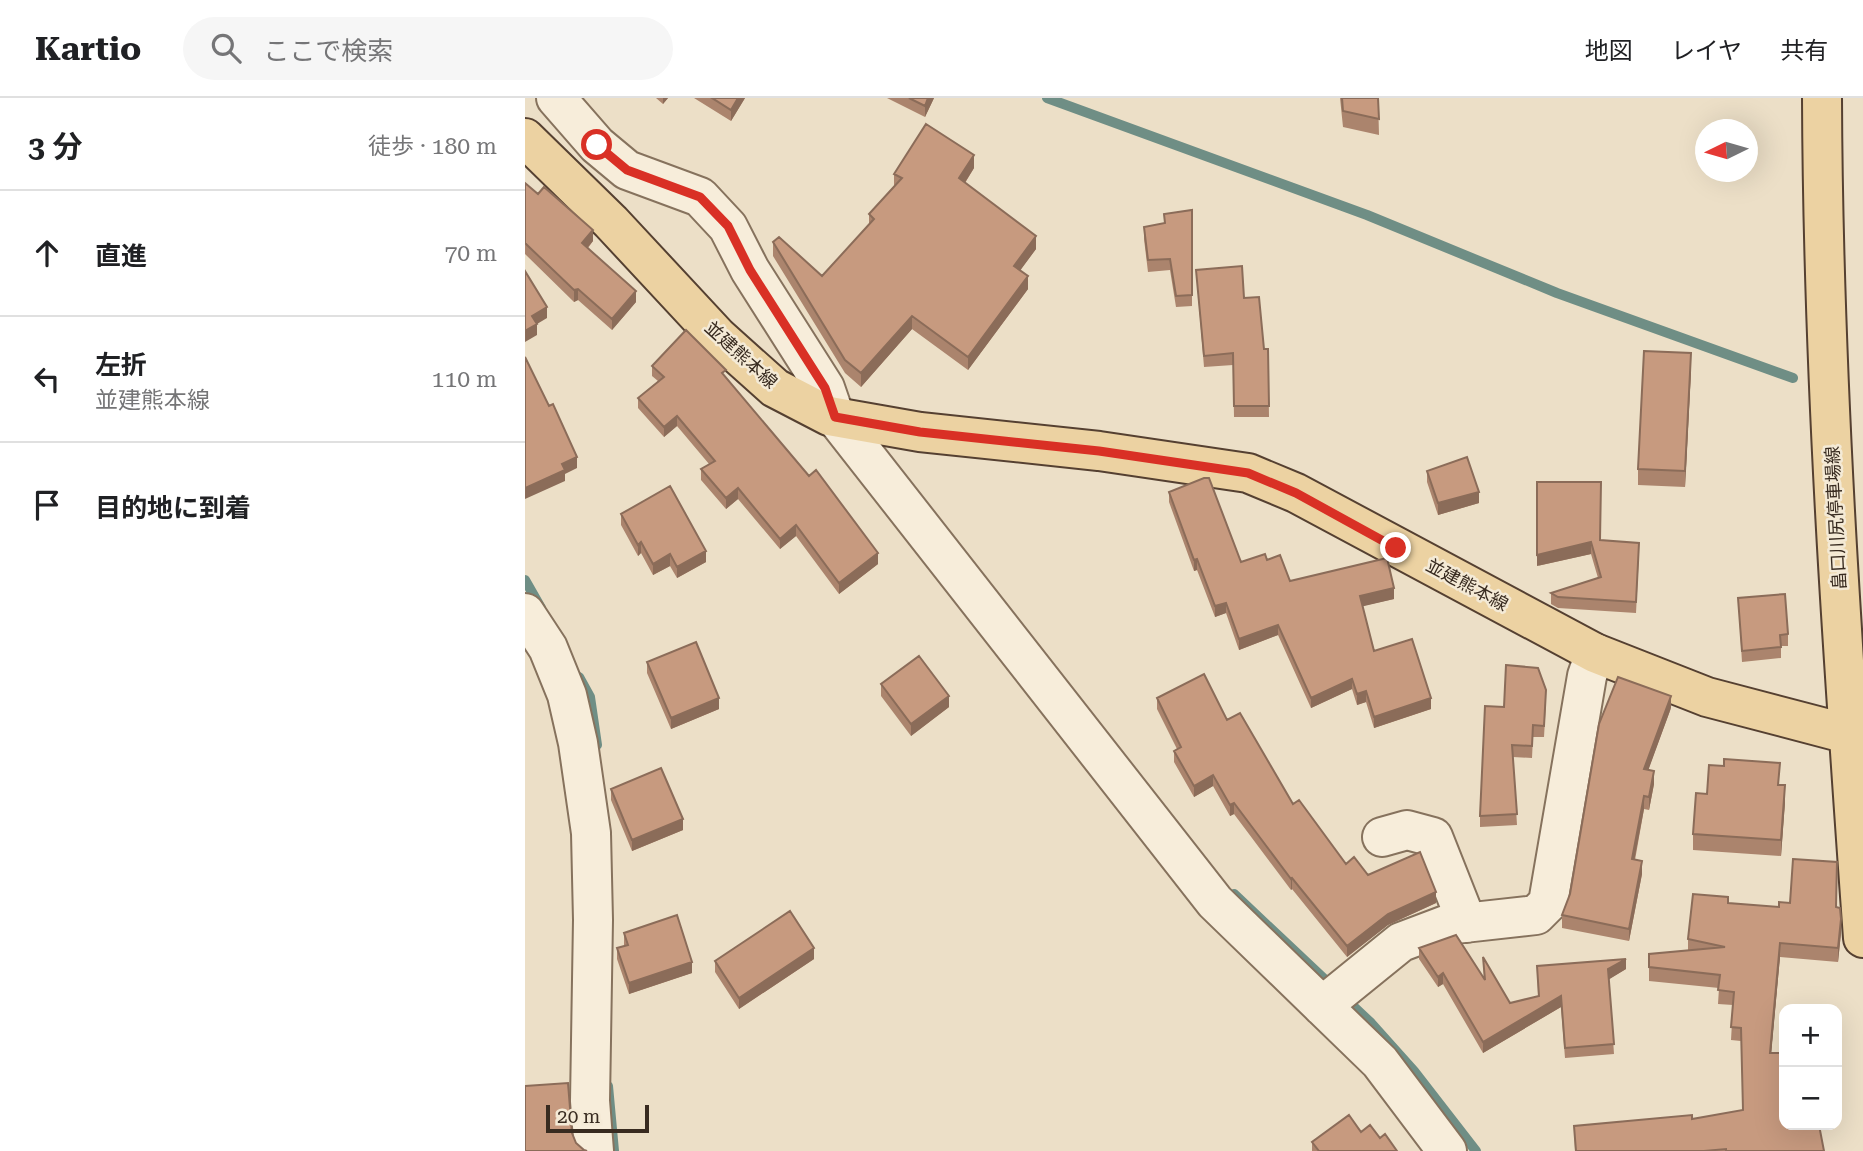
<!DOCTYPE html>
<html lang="ja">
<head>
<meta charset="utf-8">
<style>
	body { margin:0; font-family:"Roboto Serif","Noto Sans JP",serif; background:#f6f6f6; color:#202124 }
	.controls { position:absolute; right:21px; bottom:21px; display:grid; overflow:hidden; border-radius:14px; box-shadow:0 7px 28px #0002 }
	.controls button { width:63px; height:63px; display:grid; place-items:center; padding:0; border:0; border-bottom:2px solid #e0e0e0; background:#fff; color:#202124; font:35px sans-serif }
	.compass { position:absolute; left:1170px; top:21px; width:63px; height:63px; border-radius:50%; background:#fff; box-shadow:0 7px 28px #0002; rotate:265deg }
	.scale { position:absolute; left:21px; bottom:18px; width:103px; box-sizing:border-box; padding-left:7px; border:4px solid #382b20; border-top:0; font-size:19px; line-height:24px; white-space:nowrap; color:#382b20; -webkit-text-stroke:5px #f4ead6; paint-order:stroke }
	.stop { position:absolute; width:21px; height:21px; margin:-16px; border:5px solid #d93025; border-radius:50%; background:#fff }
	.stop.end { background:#d93025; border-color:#fff; box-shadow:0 2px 7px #0008 }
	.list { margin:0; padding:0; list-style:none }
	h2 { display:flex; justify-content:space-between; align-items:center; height:91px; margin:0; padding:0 28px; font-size:30px }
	h2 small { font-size:23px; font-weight:400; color:#757577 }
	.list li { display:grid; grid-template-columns:46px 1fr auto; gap:21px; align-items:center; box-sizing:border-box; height:126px; padding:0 28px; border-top:2px solid #e0e0e0 }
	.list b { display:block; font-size:26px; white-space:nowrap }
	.list p { margin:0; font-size:23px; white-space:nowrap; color:#757577 }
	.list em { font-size:23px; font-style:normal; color:#757577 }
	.icon { flex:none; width:38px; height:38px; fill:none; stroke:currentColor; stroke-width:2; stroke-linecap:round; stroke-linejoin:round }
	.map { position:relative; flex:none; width:1338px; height:1053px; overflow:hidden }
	header { display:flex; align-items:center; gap:42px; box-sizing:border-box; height:98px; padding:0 35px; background:#fff; border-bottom:2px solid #e0e0e0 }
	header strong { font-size:33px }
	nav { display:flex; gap:38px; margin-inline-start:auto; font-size:24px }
	.search { width:490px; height:63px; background:#f6f6f6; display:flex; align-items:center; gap:18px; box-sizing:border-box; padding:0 24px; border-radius:38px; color:#757577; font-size:26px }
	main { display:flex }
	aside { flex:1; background:#fff }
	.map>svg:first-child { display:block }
</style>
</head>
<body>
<header>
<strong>Kartio</strong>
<div class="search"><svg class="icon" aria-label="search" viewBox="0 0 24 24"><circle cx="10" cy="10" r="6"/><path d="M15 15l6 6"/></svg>ここで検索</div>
<nav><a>地図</a><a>レイヤ</a><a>共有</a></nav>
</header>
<main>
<aside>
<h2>3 分<small>徒歩 · 180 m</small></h2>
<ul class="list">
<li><svg class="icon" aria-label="ahead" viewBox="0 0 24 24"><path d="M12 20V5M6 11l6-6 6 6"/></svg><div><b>直進</b></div><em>70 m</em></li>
<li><svg class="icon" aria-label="left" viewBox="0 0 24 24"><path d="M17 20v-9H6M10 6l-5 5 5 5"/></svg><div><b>左折</b><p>並建熊本線</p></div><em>110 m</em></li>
<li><svg class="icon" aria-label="arrive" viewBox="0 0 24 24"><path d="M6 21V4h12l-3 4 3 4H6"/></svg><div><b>目的地に到着</b></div></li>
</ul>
</aside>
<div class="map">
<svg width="1338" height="1053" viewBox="0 0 1338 1053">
	<rect width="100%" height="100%" fill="#ecdfc7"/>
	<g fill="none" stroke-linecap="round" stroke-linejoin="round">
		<path stroke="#6f8e85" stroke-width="10" d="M522 0 842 117 1032 195 1268 280
			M0 482 16 510
			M54 579 65 599 72 647
			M709 796 846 925 889 973 951 1053
			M83 988 89 1053"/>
		<g stroke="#86725d" stroke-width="42">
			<path id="minor" d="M31 0 72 47 102 72 175 99 203 129 225 172 300 290 310 319 690 804 855 964 922 1053
				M0 515 23 550 42 597 53 645 66 735 68 822 65 1003 69 1053
				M857 739 882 732 908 739 942 825
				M797 908 876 844 921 827 1011 817 1023 805 1062 578 1070 555"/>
		</g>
		<g stroke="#554031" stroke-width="42">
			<path id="major" d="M1297 0C1298 280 1318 560 1338 840
				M0 40 86 124 193 239 250 290 304 318 395 334 574 353 723 375 771 395 1070 555 1182 599 1323 636"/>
		</g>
		<use href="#minor" stroke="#f7edda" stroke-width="38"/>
		<use href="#major" stroke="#ecd2a2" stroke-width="38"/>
	</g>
	<path fill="#ab846d" d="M131 0H143L138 6Z
		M169 0H220L206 23Z
		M362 0H409L400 19Z
		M815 0H853L854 37 818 29Z
		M449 70 440 85 511 151 495 172 503 191 443 272 387 231 336 289 320 275 248 158V144L297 178 344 128V116L369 88V76Z
		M0 85 68 143 63 150 111 204 87 232 53 202 49 204 0 156Z
		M667 112V208L651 209 645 172 623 174 619 141V129L639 125V116Z
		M671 172 719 200 739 251H743L744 319H709L708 267 679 269Z
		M127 268 201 279 353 466 314 496 271 438 255 451 213 401 201 411 176 382V371L184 366 152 328 139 339 113 310V300L133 283 127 278Z
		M1166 272 1160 389 1113 387V371Z
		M902 373 954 405 913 417 902 384Z
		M644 394 716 464 742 462 765 483 869 501 837 508 849 553 906 611 849 630 841 604 832 607 827 591 786 610 753 537 714 552 701 515 690 519 672 472 669 473 644 404Z
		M96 416 181 464 152 480 145 468 128 477 116 455 113 458 96 427Z
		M1075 443 1114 456 1111 515 1033 510 1026 506V495L1073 480 1066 456 1012 468Z
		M1213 500 1263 536V548H1256V560L1217 564Z
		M122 564 194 611 146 631 122 575Z
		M356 586 424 609 386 638 356 598Z
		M632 600 702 622 768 706 821 766 911 805 863 827 822 859 767 791 766 792 709 716 705 718 688 688 669 699 649 664V653L652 651 632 611Z
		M1021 604 1019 639H1008L1007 660 988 659 992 727 955 729V718L979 609Z
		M1146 610 1123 672 1129 686 1124 712 1119 711 1110 762 1117 776 1104 843 1037 830V817Z
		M86 691 158 732 107 753 86 702Z
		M1182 696 1260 704 1256 758 1168 752V736Z
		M1203 805 1254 809H1311L1316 835 1313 864 1255 859 1246 955 1299 1053H1050L1049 1028 1167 1021 1218 1012 1216 943 1206 942 1208 907 1193 906 1194 890 1124 883V856L1163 852V841Z
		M99 835 167 875 104 896 92 861V850L99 848Z
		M894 850 959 881 958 859 985 905 1013 898 1012 868 1101 871 1084 881 1089 956 1040 960 1036 909 958 955 918 886 913 889 894 861Z
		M289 861 214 911 190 874V863Z
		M855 1040 872 1053H787V1044Z"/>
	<path fill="#8b6c59" d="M138 0H143L138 6Z
		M213 0H220L206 23V12Z
		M403 0H409L400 19V8Z
		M449 57V70L434 94V80Z
		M68 132V143L57 156V145Z
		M511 138V151L489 181V168Z
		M503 178V191L443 272V259Z
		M53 191V202L49 204V192Z
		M111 193V204L87 232V221Z
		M22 209V220L7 229V218Z
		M387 218V231L336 289V275Z
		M12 226V237L0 244V233Z
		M1166 255V272L1160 389V373Z
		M152 318V328L139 339V329Z
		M52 359V370L40 376V383L0 401V390L37 366Z
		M213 390V401L201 411V400Z
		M954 394V405L913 417V405Z
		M271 427V438L255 451V441Z
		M116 444V455L113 458V447Z
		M1066 444V456L1012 468V457Z
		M181 453V464L152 480V469Z
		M353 455V466L314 496V485Z
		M145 456V468L128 477V466Z
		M672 461V472L669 473V462Z
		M869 490V501L835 509V498Z
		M701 505V515L690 519V508Z
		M753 527V537L714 552V541Z
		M827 581V591L786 610V600Z
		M841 593V604L832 607V596Z
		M424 598V609L386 638V626Z
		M1146 598V610L1119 684V671Z
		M194 600V611L146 631V620Z
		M906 600V611L849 630V619Z
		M1129 673V686L1124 712V699Z
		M688 677V688L669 699V688Z
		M1260 687V704L1256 758V742Z
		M1119 698V711L1107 774V761Z
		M709 705V716L705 718V707Z
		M158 721V732L107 753V742Z
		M1117 763V776L1104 843V831Z
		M767 780V791L766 792V781Z
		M911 794V805L863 827 822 859V848L863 816Z
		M1316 821V835L1313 864V850Z
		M1255 845V859L1245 969V955Z
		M289 850V861L214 911V900Z
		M1101 861V871L1083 882V871Z
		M167 864V875L104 896V885Z
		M918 875V886L913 889V879Z
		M1036 898V909L958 955V944Z"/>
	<path fill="#c79a7f" stroke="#8b6c59" stroke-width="2" d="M187 0H213L206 12Z
		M384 0H403L400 8Z
		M817 0H853L854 21 818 13Z
		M401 26 449 57 434 80 511 138 489 168 503 178 443 259 387 218 336 275 320 262 248 144 254 139 297 178 349 121 344 116 377 80 369 76Z
		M0 85 13 96 19 89 68 132 57 145 111 193 87 221 53 191 49 192 0 145Z
		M667 112V197L651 198 645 161 623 162 619 129 640 125 639 116Z
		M717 168 719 200 734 199 739 251H743L744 308H709L708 255 679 258 671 172Z
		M0 173 22 209 7 218 12 226 0 233Z
		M161 232 201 272 197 275 284 378 291 372 353 455 314 485 271 427 255 441 213 390 201 400 176 371 190 363 152 318 139 329 113 300 139 279 127 268Z
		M1119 253 1166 255 1160 373 1113 371Z
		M0 259 24 308 28 306 52 359 37 366 40 372 0 390Z
		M942 359 954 394 913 405 902 373Z
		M679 380H684L716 464 740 456 742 462 755 457 765 483 862 460 869 490 835 498 849 553 887 541 906 600 849 619 841 593 832 596 827 581 786 600 753 527 714 541 701 505 690 508 672 461 669 462 644 394Z
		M1012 384H1076L1075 442 1114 445 1111 504 1033 499 1026 495 1076 479 1066 444 1012 457Z
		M145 388 181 453 152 469 145 456 128 466 116 444 113 447 96 416Z
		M1260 496 1263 536 1255 537 1256 549 1217 553 1213 500Z
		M171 544 194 600 146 620 122 564Z
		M394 558 424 598 386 626 356 586Z
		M981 567 1013 570 1021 592 1019 628 1008 627 1007 648 987 647 992 716 955 718 960 608 979 609Z
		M679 576 702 622 715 615 768 706 774 702 821 766 829 759 843 777 895 754 911 794 863 816 822 848 767 780 766 781 709 705 705 707 688 677 669 688 649 653 656 649 632 600Z
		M1093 579 1146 598 1119 671 1129 673 1124 699 1119 698 1107 761 1117 763 1104 831 1037 817 1045 796 1074 626Z
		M1199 661 1255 665 1253 687H1260L1256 742 1168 736 1171 695 1182 696 1184 667 1199 668Z
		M136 670 158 721 107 742 86 691Z
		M1268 761 1312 764 1311 809 1315 810 1316 821 1313 850 1255 845 1245 955H1259V1027H1294L1299 1053H1201V1051L1179 1053H1051L1049 1028 1167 1017V1021L1218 1012 1216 930 1206 929 1209 894 1193 892 1195 877 1124 869V856L1200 849 1163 841 1168 796 1203 799V805L1254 809V804L1265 805Z
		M265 813 289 850 214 900 190 863Z
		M152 817 167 864 104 885 92 850 103 847 99 835Z
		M931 837 960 882 958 859 985 905 1014 898 1012 868 1101 861 1083 871 1089 946 1040 950 1036 898 958 944 918 875 913 879 894 850Z
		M43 985 47 1035 51 1045 59 1052 62 1053H0V988Z
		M824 1017 836 1034 845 1027 855 1040 860 1036 872 1053H794L787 1044Z"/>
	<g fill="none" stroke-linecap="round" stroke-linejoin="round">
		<path stroke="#d93025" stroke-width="9" d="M72 47 102 72 175 99 203 128 225 172 300 290 310 319 395 334 574 353 723 375 771 395 871 450"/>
	</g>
	<g text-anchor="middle" stroke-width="5" stroke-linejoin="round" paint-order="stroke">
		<g font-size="18" fill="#382b20" stroke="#f4ead6">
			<text transform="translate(216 257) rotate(42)" y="6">並建熊本線</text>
			<text transform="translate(1311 420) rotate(-93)" y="6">畠口川尻停車場線</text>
			<text transform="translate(942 487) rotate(28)" y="6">並建熊本線</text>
		</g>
	</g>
</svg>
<div class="controls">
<button>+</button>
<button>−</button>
</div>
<svg class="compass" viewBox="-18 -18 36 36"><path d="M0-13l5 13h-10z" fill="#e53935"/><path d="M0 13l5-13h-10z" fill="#757577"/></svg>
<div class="scale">20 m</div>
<div class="stop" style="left:72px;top:47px"></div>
<div class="stop end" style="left:871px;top:450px"></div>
</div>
</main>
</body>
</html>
